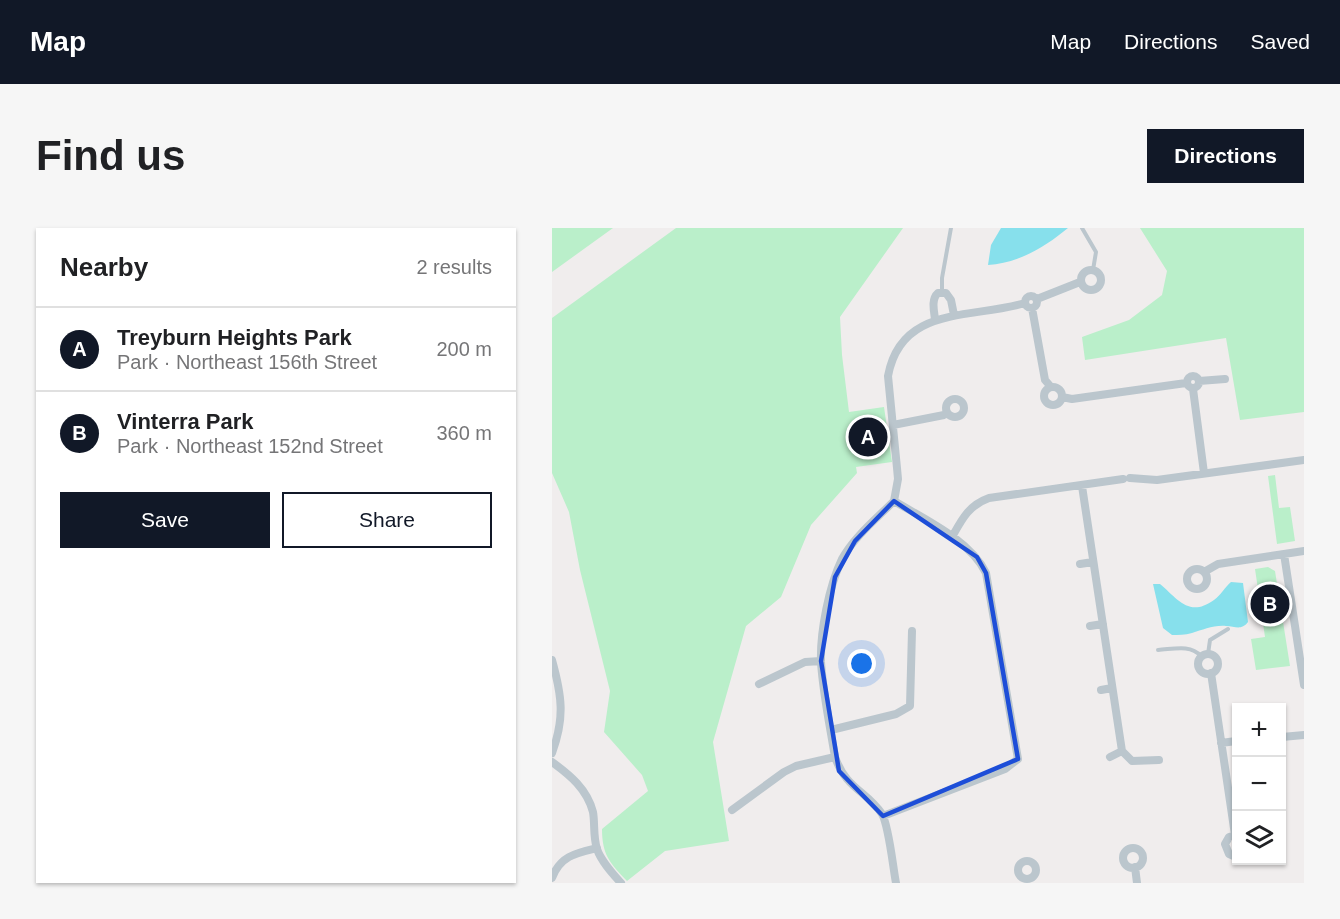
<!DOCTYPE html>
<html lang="en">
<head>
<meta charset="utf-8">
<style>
	body { margin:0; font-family:Arial,sans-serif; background:#f6f6f6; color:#202124 }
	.controls { position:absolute; right:18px; bottom:18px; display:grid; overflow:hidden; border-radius:0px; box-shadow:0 2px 4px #0004 }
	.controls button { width:54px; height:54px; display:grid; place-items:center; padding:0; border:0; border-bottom:2px solid #e0e0e0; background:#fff; color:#202124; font:30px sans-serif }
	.you { position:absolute; left:310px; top:436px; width:21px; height:21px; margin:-15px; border:4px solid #fff; border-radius:50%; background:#1a73e8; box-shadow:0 0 0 9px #1a73e833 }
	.badge { display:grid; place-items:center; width:39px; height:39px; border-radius:50%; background:#111827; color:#fff; font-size:20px; font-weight:700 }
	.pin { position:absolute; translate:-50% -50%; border:3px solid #fff; box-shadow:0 2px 6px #0006 }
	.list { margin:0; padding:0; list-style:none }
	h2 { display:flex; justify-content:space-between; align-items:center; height:78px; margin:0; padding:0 24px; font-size:26px }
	h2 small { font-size:20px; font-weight:400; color:#757577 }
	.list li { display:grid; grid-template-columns:39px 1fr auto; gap:18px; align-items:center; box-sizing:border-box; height:84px; padding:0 24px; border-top:2px solid #e0e0e0 }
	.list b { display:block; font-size:22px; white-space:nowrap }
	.list p { margin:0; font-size:20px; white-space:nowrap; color:#757577 }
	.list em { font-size:20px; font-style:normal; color:#757577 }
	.actions { display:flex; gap:12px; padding:18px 24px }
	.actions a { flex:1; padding:14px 0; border:2px solid #111827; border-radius:0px; text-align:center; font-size:21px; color:#111827 }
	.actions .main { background:#111827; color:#fff }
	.icon { flex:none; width:33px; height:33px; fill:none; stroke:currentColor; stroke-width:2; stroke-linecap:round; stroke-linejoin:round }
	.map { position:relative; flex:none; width:752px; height:655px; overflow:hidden; border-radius:0px }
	header { display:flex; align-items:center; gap:36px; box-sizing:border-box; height:84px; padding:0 30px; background:#111827; color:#fff }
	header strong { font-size:28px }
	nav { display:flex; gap:33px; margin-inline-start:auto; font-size:21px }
	.intro { display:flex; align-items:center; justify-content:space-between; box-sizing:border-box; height:144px; padding:0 36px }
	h1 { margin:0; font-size:42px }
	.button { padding:15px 27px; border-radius:0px; background:#111827; color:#fff; font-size:21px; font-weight:700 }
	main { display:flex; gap:36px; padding:0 36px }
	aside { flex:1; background:#fff; border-radius:0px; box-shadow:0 2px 4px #0004 }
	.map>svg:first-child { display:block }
</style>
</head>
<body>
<header>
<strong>Map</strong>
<nav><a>Map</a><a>Directions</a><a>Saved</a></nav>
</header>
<div class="intro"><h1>Find us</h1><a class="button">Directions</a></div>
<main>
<aside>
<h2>Nearby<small>2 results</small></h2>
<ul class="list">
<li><span class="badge">A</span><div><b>Treyburn Heights Park</b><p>Park · Northeast 156th Street</p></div><em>200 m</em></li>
<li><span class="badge">B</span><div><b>Vinterra Park</b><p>Park · Northeast 152nd Street</p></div><em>360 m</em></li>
</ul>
<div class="actions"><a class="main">Save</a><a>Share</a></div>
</aside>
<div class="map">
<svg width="752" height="655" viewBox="0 0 752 655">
	<rect width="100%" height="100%" fill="#f0eded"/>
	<path fill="#baefca" d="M0 0H61L0 44Z
		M124 0H351L288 89 290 127 297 184 332 179 340 234 304 239 305 245 259 297 229 369 194 398 161 514 177 613 113 623 75 653C58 635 50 627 50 601L96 563 90 547 52 504 58 463 28 342 17 284 0 245V90Z
		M588 0H752V184L688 192 674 110 533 132 530 109 577 92 610 67 615 43Z
		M723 247 727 280 738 279 743 313 725 316 716 248Z
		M716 339 723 343 738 438 704 442 699 411 713 409 703 341Z"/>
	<path fill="#87e0ec" d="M449 0H516C493 19 467 35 436 37L439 17Z
		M679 354 691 355 696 394C689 403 683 398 674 398 661 397 651 402 640 405 633 407 626 407 620 407L611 400 601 356H608C626 371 637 390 662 372 669 367 673 359 679 354Z"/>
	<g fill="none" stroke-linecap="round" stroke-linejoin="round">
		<path stroke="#bbc6cd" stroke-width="4" d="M530 0 544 24 541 42
			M390 64V50L399 0
			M606 422C622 421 638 416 649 428
			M656 426 658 412 676 401"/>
		<path stroke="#bbc6cd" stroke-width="8" d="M529 52a10 10 0 1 1 20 0a10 10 0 1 1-20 0Z
			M473 74a6 6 0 1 1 12 0a6 6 0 1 1-12 0Z
			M485 71 528 54
			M480 80 493 152 499 159
			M383 91C382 83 379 71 386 65H394L399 72 402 87
			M635 154a6 6 0 1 1 12 0a6 6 0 1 1-12 0Z
			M647 153 673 151
			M492 168a9 9 0 1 1 18 0a9 9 0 1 1-18 0Z
			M641 161 652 245
			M510 169 520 171 634 155
			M394 180a9 9 0 1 1 18 0a9 9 0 1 1-18 0Z
			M341 197 392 187 395 185
			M578 250 605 252 752 232
			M530 258 570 523
			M342 273C324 291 302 309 290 331 277 358 268 404 269 434 271 466 278 498 283 529 294 561 315 563 330 586 337 598 341 640 344 655
			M342 273 346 251 345 240 336 148C349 77 420 91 473 75
			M400 309C410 291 417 277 437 270L571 251
			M732 326 752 457
			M528 336 541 334
			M635 351a10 10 0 1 1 20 0a10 10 0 1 1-20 0Z
			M652 344 666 336 752 323
			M538 398 551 396
			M646 436a10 10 0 1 1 20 0a10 10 0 1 1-20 0Z
			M0 432C10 468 13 490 0 525
			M659 445 683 607
			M207 456 253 434 269 433
			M549 462 560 460
			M279 502 344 486 358 478 360 403
			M730 509 752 507
			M669 515 684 513
			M570 523 580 533 607 532
			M558 529 570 523
			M0 534C18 547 35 561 41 584 43 595 41 609 45 621 49 633 60 645 69 655
			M180 582 232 544 244 538 283 529
			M331 588 453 541 466 531 434 345C418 312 372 291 342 273
			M684 607 677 609 673 616 677 626 684 629
			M571 630a10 10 0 1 1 20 0a10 10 0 1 1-20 0Z
			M466 642a9 9 0 1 1 18 0a9 9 0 1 1-18 0Z
			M583 639 585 655
			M0 650C8 628 24 625 45 620"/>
	</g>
	<path fill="none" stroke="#1d4ed8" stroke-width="4.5" stroke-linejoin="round" d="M342 273 425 329 434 345 466 531 331 588 287 543 269 433 283 349 303 313Z"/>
</svg>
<div class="controls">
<button>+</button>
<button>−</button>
<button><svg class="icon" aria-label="layers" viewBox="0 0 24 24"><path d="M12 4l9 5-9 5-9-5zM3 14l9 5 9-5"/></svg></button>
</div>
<div class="you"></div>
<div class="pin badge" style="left:316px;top:209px">A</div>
<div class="pin badge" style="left:718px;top:376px">B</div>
</div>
</main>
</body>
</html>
